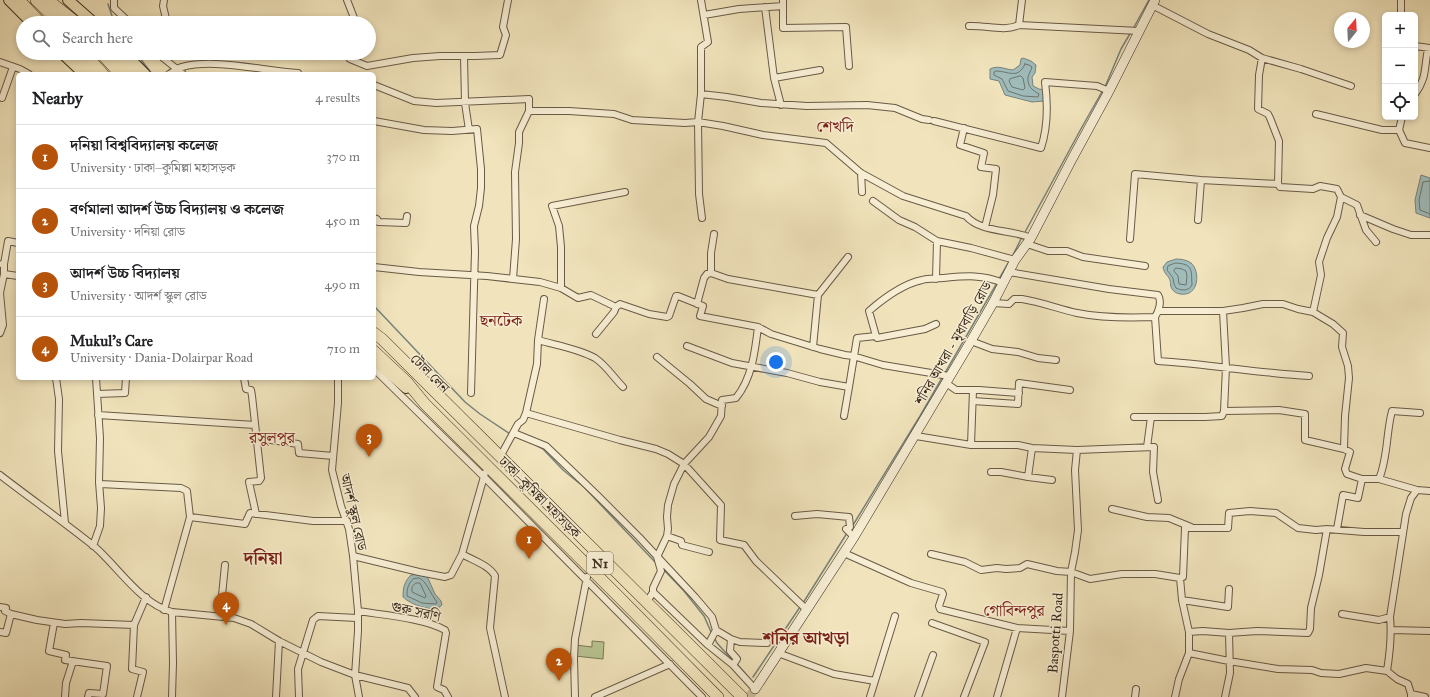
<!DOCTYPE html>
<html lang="en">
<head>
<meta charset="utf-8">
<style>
	body { margin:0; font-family:"IM FELL Great Primer","Noto Serif Bengali",serif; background:#f6f6f6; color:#202124 }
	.controls { position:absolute; right:12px; top:12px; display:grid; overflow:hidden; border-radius:6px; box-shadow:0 2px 6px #0003 }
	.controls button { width:36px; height:36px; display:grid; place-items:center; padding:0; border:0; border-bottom:1px solid #e0e0e0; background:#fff; color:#202124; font:20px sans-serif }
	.compass { position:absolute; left:1334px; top:12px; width:36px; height:36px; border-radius:50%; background:#fff; box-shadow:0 2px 6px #0003; rotate:18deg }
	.you { position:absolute; left:776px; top:362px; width:14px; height:14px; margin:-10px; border:3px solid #fff; border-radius:50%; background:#1a73e8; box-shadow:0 0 0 6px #1a73e833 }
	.badge { display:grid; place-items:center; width:26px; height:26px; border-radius:50%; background:#b45309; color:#fff; font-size:13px; font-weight:700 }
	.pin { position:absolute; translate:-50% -33px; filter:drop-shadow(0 1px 2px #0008) }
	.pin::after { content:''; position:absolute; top:21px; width:14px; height:12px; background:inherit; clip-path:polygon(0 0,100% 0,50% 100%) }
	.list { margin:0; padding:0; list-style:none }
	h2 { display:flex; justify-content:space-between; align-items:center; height:52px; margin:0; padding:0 16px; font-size:17px }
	h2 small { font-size:13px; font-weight:400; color:#757577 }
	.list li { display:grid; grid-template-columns:26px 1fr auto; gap:12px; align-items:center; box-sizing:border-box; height:64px; padding:0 16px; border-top:1px solid #e0e0e0 }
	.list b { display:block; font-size:15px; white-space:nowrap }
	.list p { margin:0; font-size:13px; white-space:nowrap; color:#757577 }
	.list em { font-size:13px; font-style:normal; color:#757577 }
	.icon { flex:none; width:22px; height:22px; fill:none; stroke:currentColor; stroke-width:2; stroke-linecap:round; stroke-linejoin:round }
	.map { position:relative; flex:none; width:1430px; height:697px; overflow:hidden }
	.search { position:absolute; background:#fff; box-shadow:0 2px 6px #0003; left:16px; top:16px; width:360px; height:44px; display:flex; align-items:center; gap:10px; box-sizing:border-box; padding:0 14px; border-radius:22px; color:#757577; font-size:15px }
	.panel { position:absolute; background:#fff; box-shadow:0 2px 6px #0003; left:16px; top:72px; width:360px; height:308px; border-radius:6px }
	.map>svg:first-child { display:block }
</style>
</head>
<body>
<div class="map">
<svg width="1430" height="697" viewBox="0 0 1430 697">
	<rect width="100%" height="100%" fill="#f1e4bc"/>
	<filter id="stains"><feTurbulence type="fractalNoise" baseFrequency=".005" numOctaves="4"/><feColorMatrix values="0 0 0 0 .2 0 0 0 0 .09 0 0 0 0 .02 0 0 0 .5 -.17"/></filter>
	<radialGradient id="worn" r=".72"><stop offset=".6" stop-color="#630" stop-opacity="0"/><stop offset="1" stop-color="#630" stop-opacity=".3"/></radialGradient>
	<path fill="#b8c492" stroke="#7a7858" d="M592 641 604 642 603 659 575 656 576 645 592 647Z"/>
	<path fill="#9fbcbb" stroke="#77827c" d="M1023 58 1031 61 1036 65 1035 73 1032 77 1033 86 1039 89 1045 90 1044 101 1032 102 1005 95 999 81 990 79V69C998 65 1004 69 1013 70L1020 65 1021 59Z
		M1421 175 1430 178V218L1416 213 1415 200Z
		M1176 259C1181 259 1187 260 1191 263 1200 270 1200 297 1180 294 1176 293 1174 292 1172 289 1170 286 1171 284 1170 280 1168 275 1164 274 1163 267L1167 262Z
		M420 574 427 576 435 594 441 601 442 605C434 614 410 604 403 597 403 588 404 582 411 575Z"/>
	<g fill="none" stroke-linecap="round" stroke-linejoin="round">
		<path stroke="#6e746c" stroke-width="1" d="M1025 64 1029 65 1032 67C1031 71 1029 73 1028 77 1027 86 1032 90 1039 94L1038 97 1023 96 1008 91 1002 79 994 75V72L996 71C1008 71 1018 80 1025 64Z
			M1021 76 1023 78 1025 88 1023 90 1012 87 1009 81 1010 79Z
			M1430 181 1423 182 1419 200 1420 210 1430 214
			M1176 263C1194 264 1191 271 1192 285 1189 291 1182 291 1176 288L1174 284 1173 278 1167 270 1168 266Z
			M1176 268 1182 269 1186 271 1187 276 1186 285 1179 284 1178 276 1174 271Z
			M419 578C426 580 431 595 437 602L436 604 422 603 407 596C407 588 408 585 413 579Z
			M416 583H420L426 596 425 598 412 592V587Z"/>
		<path stroke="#77827c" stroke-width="1.5" d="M108 4 112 16 117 23
			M1133 29 1149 0
			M136 53 152 74
			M1105 87 1121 49 1131 32
			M1024 234 1082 127 1103 90
			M1012 257 1022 237
			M999 279 1010 260
			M374 306 465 402 480 414 510 434
			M945 373 997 283
			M534 444 543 449 563 470 584 487 655 562
			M853 525 920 416 942 378
			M663 569 684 591 704 616 712 634
			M803 603 847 533
			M715 639 717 643 734 662
			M737 664 750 679
			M753 677 800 607"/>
		<path stroke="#cdbf9c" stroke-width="9" stroke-dasharray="9 4.5" stroke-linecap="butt" d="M749 697 755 689"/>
		<g stroke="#695a46" stroke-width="8">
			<path id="minor" d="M114 0V8L130 23
				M164 0 163 6 167 23
				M347 0 356 23
				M701 0 708 42 701 47V94L698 122 699 194 702 218
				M783 0V28L846 27 849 66
				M1152 5 1208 34 1249 50 1262 58 1301 69 1351 86
				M765 7 774 78 781 105
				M704 15 739 9 783 6
				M1401 15V0
				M1019 25 1022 0
				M969 26C986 25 1004 32 1019 25L1139 31
				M1415 46 1430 48
				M157 53 183 74
				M352 53 350 59 367 66 413 58 440 56H475L500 55 506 35 503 27 508 0
				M464 56 465 103 469 130
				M1262 58 1259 75 1258 109 1268 114 1270 118 1279 141 1278 184 1280 187 1313 189 1320 186 1337 189 1341 197 1357 205 1366 230 1376 242
				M0 62 20 69 29 74
				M169 74C173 72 178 68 182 67 215 58 264 71 298 73
				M774 78 820 70
				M374 85 414 101 436 103 529 99V111L519 132V143L515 172 516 239 513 279
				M701 94 727 97 761 103 807 106 867 105 895 108 922 119 929 120
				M1415 94C1427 78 1424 68 1428 49
				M2 98 13 67
				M529 111H569L614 114 632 120 685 123 698 122 723 126 763 135 826 143 861 173 903 196 966 216C981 233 1011 229 1031 238
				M1316 114 1382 130H1399
				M1402 117 1399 130 1405 143 1430 148
				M374 121 424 130 452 131 477 129 481 169V188L479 206 474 226 475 251 471 393
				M934 121 1041 148C1048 127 1048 105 1045 82L1097 86 1109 91
				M964 128 960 145 984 153 981 167 996 169 993 195 985 227
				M861 173 862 192
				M873 201 899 220 915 227 937 241 971 248 1015 260
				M1360 215 1393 229 1411 235H1430
				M374 218 377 219 378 222 406 223 407 216
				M1198 220 1201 180
				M1130 239 1135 174 1201 180 1278 184
				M1027 244 1048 251H1067L1083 257 1145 266
				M2 264H4V274L18 276
				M4 264 8 241 18 243
				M374 267 419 272 487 276 540 282 561 288 578 298 591 295 616 307 620 304 649 314 667 317 669 316 676 296H678L703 306 700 316 758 327 771 334 820 349 845 355 853 356 883 365 949 376
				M1009 272 1109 289 1158 295C1162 301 1159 311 1155 317L1158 361C1208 364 1258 373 1309 376
				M711 273V253L714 234
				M936 279 937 241
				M561 288V247L559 226 552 206 625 192
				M993 303 1009 304 1014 299H1022C1041 302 1059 309 1077 313 1102 318 1130 318 1155 317
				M697 304 704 278 707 274 711 273 728 279 818 295
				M1159 311H1223L1243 308 1263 304H1283L1298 309 1313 312 1333 324 1343 333 1342 347 1348 366 1349 378 1345 416 1344 449 1350 452 1345 469 1347 474 1362 479H1379L1417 490
				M1223 311 1226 367 1224 411
				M1313 312 1321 275 1319 262 1327 238 1337 217 1341 197
				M0 333 3 325 0 293 4 274
				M596 334 614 312 616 307
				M876 336 869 311C884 298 903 284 922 280 929 278 936 279 943 278 965 276 982 274 1003 283
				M538 340C555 345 579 349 595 358 606 365 614 378 623 387
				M971 341 992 349 1018 352 1038 358 1056 360
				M687 346 732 363 787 373 820 382 849 387 857 338 876 336 877 338 925 329 936 324
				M813 347 818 295 848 257
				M657 357 690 384 706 399 722 406
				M374 369 484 477 702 697
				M56 378 59 399 58 451 65 523
				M244 378 246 389 251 390 252 396 261 478 259 481 249 482 256 514
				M338 378V403L332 470 341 506 349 529 353 556 358 611V631L355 675 359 697
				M946 383 956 390H979L1019 393
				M97 394 125 393 126 378
				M973 401 1018 404 1019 383 1070 390
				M526 413 537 364 538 340 544 299
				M98 415 255 425
				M844 416 849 387
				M1134 417H1205L1222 416 1224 411 1279 410 1305 414V440L1344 449
				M514 433 546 446 597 495 639 537 695 597 712 617 716 630 708 645 653 592
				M916 436 971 445H1018L1032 448 1077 450 1154 447 1153 472 1158 500
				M257 438 298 444 299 453 333 456
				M971 445 973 390
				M1147 447 1151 417
				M500 457 518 424 523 420 526 413 620 440 656 449 668 454 684 464 721 505 720 540 744 545 756 561 807 610
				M991 472H1001L1028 477 1032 448
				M0 475C31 499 64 522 95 547 118 567 141 604 172 612L234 618 251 624 279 641 321 662 355 675 408 688 415 697
				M1028 477 1052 480
				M1379 479C1388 458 1386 433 1392 411L1420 413
				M100 484 181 488 187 491 190 517 164 610
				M1112 509 1147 517 1169 518 1191 527
				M795 516 817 514 849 517 850 527 846 529 854 537
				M190 517 245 524 250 513 313 521H347
				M1337 529 1343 495 1358 498 1362 479
				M667 536 681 541 682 545 709 552
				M93 546 100 526 101 508 99 482 100 438 96 378
				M844 553 911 583 942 592 943 594 939 606 940 609 1017 628 1070 631
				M462 554C472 560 489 565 495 576L490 628 505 697
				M931 554 965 562 981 570 997 568 1006 569 1020 568 1027 564 1057 571 1071 572 1090 579 1122 574H1155L1180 578
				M353 556 419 572 445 577 451 575 462 554 485 473
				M1182 600 1228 607 1229 589
				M647 602 653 592V588L661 571 657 557 667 536 668 529 667 517 668 505 674 484 684 464 709 437 721 416 722 400 736 398C752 378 755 352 758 327
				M0 607 6 608 5 611 11 614 37 620 65 624 81 623 134 625
				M358 611C382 615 424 618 445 630L446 633 437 687 444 690 448 697
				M172 612 173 663 172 697
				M1342 614 1379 620 1390 617
				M220 616 225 565
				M54 623 49 651 66 655 65 660 107 666 103 694 89 693 88 697
				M932 623 985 642 964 697
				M716 630 731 639 730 651 737 659 733 665
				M1392 630 1430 631
				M0 632 6 633 11 614
				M1189 632 1203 631 1229 633 1257 631 1308 633 1310 629 1311 608 1319 575 1327 529
				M731 639 740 642 767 643
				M708 645 733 665 755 689
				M778 653 834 674 875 681
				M1189 653 1229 661 1278 669 1312 670 1321 673 1339 674 1366 668 1387 671
				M1411 694 1425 697
				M65 697 66 683 73 661
				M137 697 143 672 132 669 134 625 146 597
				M276 697 279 641
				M299 697 298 669 313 620 318 616 357 618
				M575 697 574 658 575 639 587 577
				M595 697 670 664
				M870 697 895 616
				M918 697 933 655
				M997 697 1017 628
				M1062 697 1070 631 1071 572 1075 552 1078 530 1075 470 1077 450
				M1135 697 1136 689
				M1175 697 1179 679 1189 653V632L1182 600 1180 578 1183 577 1185 528H1228L1229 513 1250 511 1276 513 1298 528 1316 530 1327 529 1364 532H1403
				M1225 697 1230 673 1229 633
				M1411 697V694L1408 684 1397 679 1387 671C1390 652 1392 636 1390 617L1406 514 1411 498 1417 490 1430 491"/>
		</g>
		<g stroke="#3c2c1e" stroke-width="10">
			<path id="secondary" d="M755 689 854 537 971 341 993 303 1015 260 1031 238 1071 161 1109 91 1155 0"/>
		</g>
		<g stroke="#3c2c1e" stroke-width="12">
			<path id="primary" d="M9 0 32 23
				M68 0 94 23
				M62 53 78 68
				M124 53 145 74
				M374 360 406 388"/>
		</g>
		<g stroke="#3c2c1e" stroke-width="12">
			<path id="trunk" d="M19 0 41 23
				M36 0 60 23
				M48 0 77 23
				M70 53 90 74
				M84 53 103 74
				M101 53 120 74
				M111 53 132 74
				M374 333 382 339 742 697
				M374 351 407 382 425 404 615 593 718 697"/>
		</g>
		<use href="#minor" stroke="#f6edd3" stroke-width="6"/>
		<use href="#secondary" stroke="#f6edd3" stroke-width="9"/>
		<use href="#primary" stroke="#f1e4bc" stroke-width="10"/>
		<use href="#trunk" stroke="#f1e4bc" stroke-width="11"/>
	</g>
	<g text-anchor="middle" stroke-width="3" stroke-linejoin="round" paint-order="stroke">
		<rect fill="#f6edd3" stroke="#746654" stroke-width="1" x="587" y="552" width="26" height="22" rx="3"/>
		<g font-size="13" font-weight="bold" fill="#3c2c1e">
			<text x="600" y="568">N1</text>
		</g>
		<g font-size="14" fill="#3c2c1e" stroke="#f6edd3">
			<text transform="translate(953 343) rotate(-60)" y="5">শনির আখরা - মৃধাবাড়ি রোড</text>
			<text transform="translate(430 373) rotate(45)" y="5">টোল লেন</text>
			<text transform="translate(540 497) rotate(45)" y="5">ঢাকা–কুমিল্লা মহাসড়ক</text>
			<text transform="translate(354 512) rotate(77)" y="5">আদর্শ স্কুল রোড</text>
			<text transform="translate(416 611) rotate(13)" y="5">গুরু সরণি</text>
			<text transform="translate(1055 633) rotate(-86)" y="5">Baspotti Road</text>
		</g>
		<g font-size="16" fill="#7a1f14" stroke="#f6edd3">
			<text x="835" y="132">শেখদি</text>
			<text x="501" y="326">ছনটেক</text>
			<text x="272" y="443">রসুলপুর</text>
			<text x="1014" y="616">গোবিন্দপুর</text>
		</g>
		<g font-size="18" font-weight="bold" fill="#7a1f14" stroke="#f6edd3">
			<text x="263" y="564">দনিয়া</text>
			<text x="806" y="644">শনির আখড়া</text>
		</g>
	</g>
	<rect width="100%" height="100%" filter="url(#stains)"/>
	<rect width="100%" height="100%" fill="url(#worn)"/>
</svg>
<div class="controls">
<button>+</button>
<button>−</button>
<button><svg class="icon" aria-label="locate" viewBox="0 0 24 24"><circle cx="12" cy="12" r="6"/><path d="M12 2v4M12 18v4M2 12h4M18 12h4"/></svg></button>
</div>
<svg class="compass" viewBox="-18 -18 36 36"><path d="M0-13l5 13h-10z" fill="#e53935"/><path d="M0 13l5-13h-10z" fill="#757577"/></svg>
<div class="you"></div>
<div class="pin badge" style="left:529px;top:559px">1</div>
<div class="pin badge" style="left:559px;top:681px">2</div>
<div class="pin badge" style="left:369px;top:457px">3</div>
<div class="pin badge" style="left:226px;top:625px">4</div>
<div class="search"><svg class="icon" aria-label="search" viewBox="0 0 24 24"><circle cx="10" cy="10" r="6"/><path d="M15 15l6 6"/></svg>Search here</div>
<section class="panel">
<h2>Nearby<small>4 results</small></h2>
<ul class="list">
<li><span class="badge">1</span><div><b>দনিয়া বিশ্ববিদ্যালয় কলেজ</b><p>University · ঢাকা–কুমিল্লা মহাসড়ক</p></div><em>370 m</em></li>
<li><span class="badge">2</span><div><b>বর্ণমালা আদর্শ উচ্চ বিদ্যালয় ও কলেজ</b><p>University · দনিয়া রোড</p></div><em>450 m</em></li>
<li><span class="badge">3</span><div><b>আদর্শ উচ্চ বিদ্যালয়</b><p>University · আদর্শ স্কুল রোড</p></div><em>490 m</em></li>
<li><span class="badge">4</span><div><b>Mukul's Care</b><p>University · Dania-Dolairpar Road</p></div><em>710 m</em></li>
</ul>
</section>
</div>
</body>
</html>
